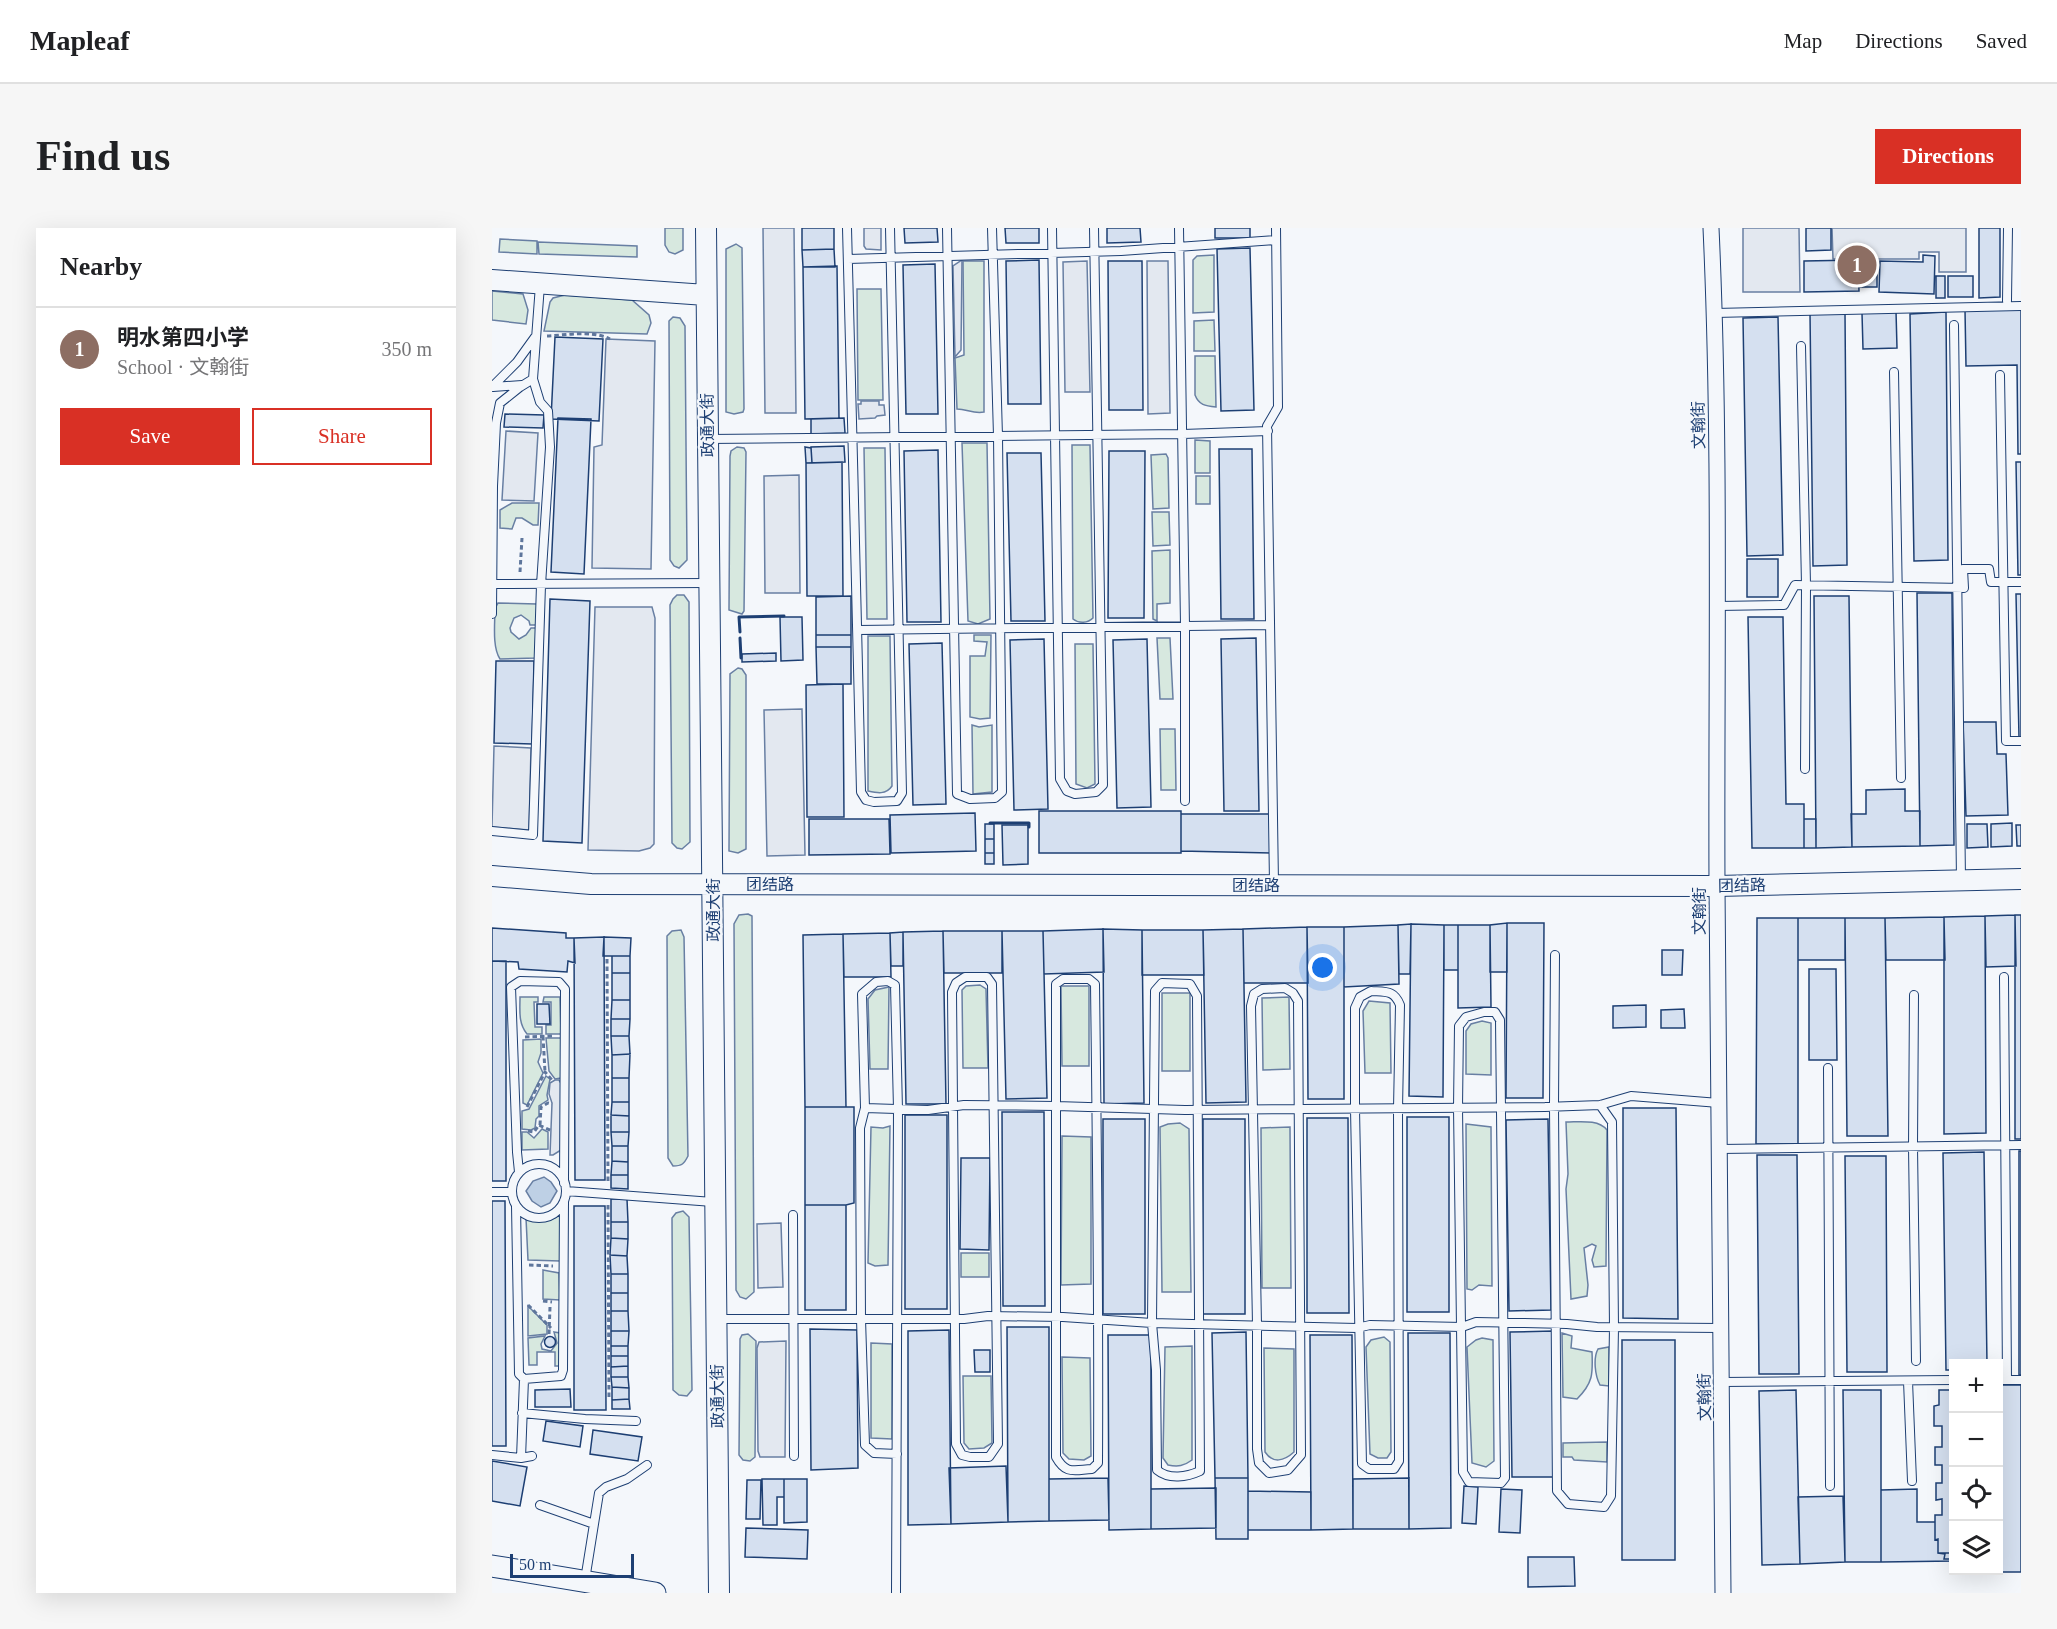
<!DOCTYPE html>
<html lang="en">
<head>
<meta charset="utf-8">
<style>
	body { margin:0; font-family:"Times New Roman","Noto Sans SC",serif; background:#f6f6f6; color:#202124 }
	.controls { position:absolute; right:18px; bottom:18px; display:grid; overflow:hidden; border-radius:0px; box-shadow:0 6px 24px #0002 }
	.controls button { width:54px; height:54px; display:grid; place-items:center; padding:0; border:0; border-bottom:2px solid #e0e0e0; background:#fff; color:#202124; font:30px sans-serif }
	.scale { position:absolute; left:18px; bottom:15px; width:124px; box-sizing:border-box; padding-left:6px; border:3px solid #1d3f73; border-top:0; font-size:16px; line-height:21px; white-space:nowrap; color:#1d3f73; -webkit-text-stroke:4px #f4f7fb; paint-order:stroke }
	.you { position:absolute; left:831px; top:740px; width:21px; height:21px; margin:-15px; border:4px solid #fff; border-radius:50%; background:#1a73e8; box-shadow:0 0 0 9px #1a73e833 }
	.badge { display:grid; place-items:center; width:39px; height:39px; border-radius:50%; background:#d93025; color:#fff; font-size:20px; font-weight:700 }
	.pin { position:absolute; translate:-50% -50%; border:3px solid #fff; box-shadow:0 2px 6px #0006 }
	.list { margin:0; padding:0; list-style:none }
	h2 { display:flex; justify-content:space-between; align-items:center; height:78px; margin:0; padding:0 24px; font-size:26px }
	h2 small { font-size:20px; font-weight:400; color:#757577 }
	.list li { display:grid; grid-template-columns:39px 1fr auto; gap:18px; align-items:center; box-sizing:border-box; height:84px; padding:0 24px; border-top:2px solid #e0e0e0 }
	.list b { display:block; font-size:22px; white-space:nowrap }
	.list p { margin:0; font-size:20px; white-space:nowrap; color:#757577 }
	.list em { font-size:20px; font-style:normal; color:#757577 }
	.actions { display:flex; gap:12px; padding:18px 24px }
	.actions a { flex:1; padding:14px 0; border:2px solid #d93025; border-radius:0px; text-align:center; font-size:21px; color:#d93025 }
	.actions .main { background:#d93025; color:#fff }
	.icon { flex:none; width:33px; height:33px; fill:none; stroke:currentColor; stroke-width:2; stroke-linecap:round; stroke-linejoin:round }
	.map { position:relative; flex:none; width:1529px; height:1365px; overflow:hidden; border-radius:0px }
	header { display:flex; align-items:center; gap:36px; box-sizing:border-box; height:84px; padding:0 30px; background:#fff; border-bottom:2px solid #e0e0e0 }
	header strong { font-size:28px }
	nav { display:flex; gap:33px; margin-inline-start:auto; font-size:21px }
	.intro { display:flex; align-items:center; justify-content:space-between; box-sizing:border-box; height:144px; padding:0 36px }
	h1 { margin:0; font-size:42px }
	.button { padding:15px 27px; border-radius:0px; background:#d93025; color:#fff; font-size:21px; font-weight:700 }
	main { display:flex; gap:36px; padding:0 36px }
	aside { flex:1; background:#fff; border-radius:0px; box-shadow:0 6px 24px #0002 }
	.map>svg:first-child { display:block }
</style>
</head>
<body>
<header>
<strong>Mapleaf</strong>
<nav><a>Map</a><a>Directions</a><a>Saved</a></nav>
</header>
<div class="intro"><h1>Find us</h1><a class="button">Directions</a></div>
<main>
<aside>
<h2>Nearby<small></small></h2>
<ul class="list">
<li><span class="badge" style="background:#8d6e63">1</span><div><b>明水第四小学</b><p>School · 文翰街</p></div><em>350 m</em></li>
</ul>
<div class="actions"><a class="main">Save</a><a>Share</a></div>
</aside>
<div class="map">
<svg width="1529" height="1365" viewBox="0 0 1529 1365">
	<rect width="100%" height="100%" fill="#f4f7fb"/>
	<path fill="#d7e8df" stroke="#687fa3" stroke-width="1.5" d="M173 0H191V22L183 26 177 24 173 17Z
		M8 11 45 13V26L7 24Z
		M46 14 145 18V29L47 26Z
		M244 16 250 20 252 181 251 184 242 186 234 184V21Z
		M722 27V84L701 85V32L705 28Z
		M471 33H492V184C481 186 475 181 465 181L463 130 472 127Z
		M365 61H389L391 172H366Z
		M0 63 31 66 36 82 34 96 0 92Z
		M73 67 140 72 157 87 159 95 155 106 52 103 58 74 61 70Z
		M181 89 188 90 193 98 195 332 187 340 182 338 178 332 177 93Z
		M722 92 723 123H702V93Z
		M703 128H723L724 179C713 178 707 177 703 167Z
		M703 212 718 213V245H703Z
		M470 215H495L498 391 486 396 476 393Z
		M580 217H598L601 390C596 395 587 396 581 391Z
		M245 219 252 220 254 224 252 383 250 386 237 382 238 228 239 223Z
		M372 220H393L395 391H375Z
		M674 226 676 230 677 280 661 281 659 227Z
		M704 248H718V276H704Z
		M20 275H47L46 297H41L30 290H24L20 301 8 300V282Z
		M660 284H677L678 317 661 318Z
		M678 322V375L665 376V393L661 391 660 323Z
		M185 367H192L197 374 198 614 190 621 185 620 180 615 178 377 181 371Z
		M6 375 45 376V397H38L37 393 29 387 22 390 18 400 19 404 27 411 34 407 39 400H44V430L8 431C0 419 3 395 3 380Z
		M482 407H499L498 490 488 491 478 489V428H493L495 414 482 413Z
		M376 408H398L400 558C394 567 385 565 376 563Z
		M665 410H678L681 471H668Z
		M583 416H601L603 556 595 560 584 556Z
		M246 440 250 441 254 447V621L246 625 237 623 238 446Z
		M480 497 487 499 500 497V564L481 566Z
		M668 501H683L684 562H669Z
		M256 686 260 688 262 1064 254 1071 248 1069 244 1062 242 696 247 687Z
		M189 702 192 709 196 928C192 936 190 938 181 938L176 930 175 708 180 703Z
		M488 757 494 761 496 840H471L470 762 474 758Z
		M569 758H597V838H570Z
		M397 759 396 841H378L376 771 383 762Z
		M670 765H698V843H670Z
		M28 769H46V774H42L43 799H50V806H35C26 795 28 782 28 769Z
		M52 769H68L69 806H54V797H59V774H51Z
		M797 769 798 841 771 842 770 770Z
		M877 773 898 775 899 845H873L871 783Z
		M990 793 999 795V847L974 846V803L979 796Z
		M54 810H69V850L63 851 57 843Z
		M49 811V825L46 834 51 845 35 877 31 875V812Z
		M54 848 58 851 55 867 56 872 47 878V888L44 891 43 900 39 902 30 901V883L37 881Z
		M1074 894C1088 894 1106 891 1115 902L1114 1038 1102 1039 1100 1032 1104 1018 1100 1016 1092 1020 1096 1057 1095 1068 1079 1071 1074 961 1076 946Z
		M688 895 697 901 699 1064H670L668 899 676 896Z
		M974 896 999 899 1000 1058 987 1057 980 1062 975 1061Z
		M398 898 396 1037 383 1038 376 1035 379 899 391 900Z
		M798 899 799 1060H770L769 900Z
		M50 901 56 904V921L30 922V904H35L42 910Z
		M570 908 599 909V1056L569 1057Z
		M191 983 197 989 200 1162 195 1168 187 1167 181 1162 180 990 184 985Z
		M68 987V1033L36 1032 34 990C47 995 56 994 68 987Z
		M469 1025H497V1049H469Z
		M51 1042 67 1045 68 1072 51 1071Z
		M36 1078 55 1097V1106L36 1108Z
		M62 1104 68 1105 69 1138H63V1124H45V1137H37L36 1110 53 1108 49 1116 50 1121 59 1123 65 1115Z
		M1070 1105 1080 1108 1079 1120 1100 1124C1101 1146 1101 1155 1085 1171L1071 1169Z
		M256 1106 264 1113 263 1229 258 1233 251 1232 247 1227 248 1111 250 1107Z
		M892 1109 898 1114 899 1224 895 1230H886L878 1226 874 1119 879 1112Z
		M990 1110 1001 1112 1002 1233 994 1239 980 1235 975 1119 984 1112Z
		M379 1115 400 1116V1211L379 1210Z
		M700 1118V1232C692 1238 686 1239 676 1237L671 1230 673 1119Z
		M1117 1119V1158L1108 1157C1103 1148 1101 1130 1106 1121Z
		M772 1120 802 1121V1224C792 1233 781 1236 773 1224Z
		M570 1129 598 1130 599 1228 592 1232 577 1231 571 1225Z
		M471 1148H499L500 1215 492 1220 477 1221 472 1215Z
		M1115 1214V1234L1082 1232 1080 1229H1071V1215Z"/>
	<path fill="#e3e8f0" stroke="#687fa3" stroke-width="1.5" d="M271 0H302L304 185H273Z
		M372 0H389V22L374 21 372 18Z
		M1251 0H1307L1308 64H1251Z
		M1340 0H1474V44H1447V24H1427V31H1386V40H1367V31H1341Z
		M470 32 469 122 463 129 461 38Z
		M595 33 598 164H573L571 34Z
		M655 33H676L678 185 656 186Z
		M114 111 163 113 159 341 100 340 102 219 110 217Z
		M369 173H387V177H392L393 187 385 188 383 190 367 191 366 176H369Z
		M14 203 46 205 42 273 10 272Z
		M307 247 308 365H273L272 248Z
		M103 379H160L163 390 162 616 158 620 147 623 96 622Z
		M310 481 313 627 275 628 272 482Z
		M2 518 39 520 37 602 0 599Z
		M63 852H67L70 857 69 922 61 927H58L60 875 57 866 58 855Z
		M289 995 291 1059 266 1060 265 996Z
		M294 1113 293 1229H268L266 1223 265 1120 267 1114Z"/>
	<path fill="#bed0e5" stroke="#687fa3" stroke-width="1.5" d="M52 949 59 954 65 963 58 975 49 979 40 973 34 963 41 953Z"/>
	<path fill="#d5e0f0" stroke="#1d3f73" stroke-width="1.5" d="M310 0H342V21L310 22Z
		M412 0H445L446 14 413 15Z
		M513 0H547V15H514Z
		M615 0H648L649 14 615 15Z
		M723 0H758V10H723Z
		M1314 0H1339V22L1314 23Z
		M1487 0H1508V69L1487 70Z
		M758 20 762 182 729 183 725 21Z
		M342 21 343 39H311L310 22Z
		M1431 27 1443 28 1442 66 1387 64 1388 33 1431 34Z
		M547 32 549 176H516L514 33Z
		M1366 32 1367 63 1312 64V33Z
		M616 33H650L651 182H617Z
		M443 36 446 186H414L411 37Z
		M345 38 347 190 313 191 311 39Z
		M1368 41H1385V59H1368Z
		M1444 48H1453V70H1444Z
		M1456 48H1481V69H1456Z
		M1529 81V226H1526L1525 137 1474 138 1473 82Z
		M1404 83 1405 120 1371 121 1370 85Z
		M1454 84 1456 332 1422 333 1418 86Z
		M1318 85H1353L1355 337 1321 338Z
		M1286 89 1291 327 1255 328 1251 90Z
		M63 109 111 111 107 193 59 191Z
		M13 186 52 187 51 200 12 199Z
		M66 190 99 191 92 346 59 344Z
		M352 190 353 205 319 206V191Z
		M352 218 353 234 320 235 319 219Z
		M313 219 319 220 320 235H314Z
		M727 221H760L762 391H729Z
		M446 222 449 394H415L412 223Z
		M617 223H653L652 390H616Z
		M515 225H549L553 393H519Z
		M350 234 351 368H315L314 235Z
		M1524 234H1529V347H1526Z
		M1255 331H1286V369H1255Z
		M1425 365H1460L1462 617 1428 618Z
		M1524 366H1529V510H1527Z
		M359 368V407H324V369Z
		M1322 368H1357L1360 619 1324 620Z
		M58 371 98 373 90 615 51 613Z
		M288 389H310L311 432 289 433Z
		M1256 389H1291L1294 576H1312V620H1260Z
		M324 407H359V419H324Z
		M764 410 767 583H732L729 411Z
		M552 411 556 581 522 582 518 412Z
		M655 411 659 579 625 580 621 412Z
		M450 415 454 576 421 577 417 416Z
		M324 419H359V456H325Z
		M284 425V433L250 434V426Z
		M4 433H42L40 516 2 515Z
		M351 456 352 589H315L314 457Z
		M1471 494H1504L1505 526H1514L1516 587 1474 588Z
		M1413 561V583H1428V618L1360 619 1359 586H1374V562Z
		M547 583H689V625H547Z
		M483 585 484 623 399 625 398 587Z
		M689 586H779V625L689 623Z
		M317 591H397L398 626 317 627Z
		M1312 591H1324V620H1312Z
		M1520 595V618L1499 619V596Z
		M493 596H502V611H493Z
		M1475 596H1495L1496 619 1475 620Z
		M510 597H536V636L511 637Z
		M1524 597H1529V618H1525Z
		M493 611H502V625H493Z
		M493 625H502V636H493Z
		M1523 687H1529V911H1523Z
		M1523 687 1524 738 1494 739 1493 688Z
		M1493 688 1494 905 1452 906V689Z
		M1452 689 1453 732H1394L1393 690Z
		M1265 690H1306V916H1264Z
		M1306 690H1353V732H1306Z
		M1353 690H1393L1396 908H1355Z
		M1015 695H1052L1051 870H1014Z
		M1015 695V744H998V697Z
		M919 696 952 697 951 869 917 868Z
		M919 696 918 746H907L906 697Z
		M906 697 907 756 852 759V699Z
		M952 697H966V742H952Z
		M966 697H998L999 779 966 780Z
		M815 699H852V871H816Z
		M815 699 816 755H752L751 701Z
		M0 700 74 705V710H82L83 735 76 733 75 744 27 741 26 734 0 733Z
		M611 701 650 702 652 875 612 876Z
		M611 701 612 744 552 746 551 703Z
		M751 701 754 874 714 875 711 702Z
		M650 702H711L712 747H650Z
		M451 703 454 876H414L411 704Z
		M451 703H510V745H452Z
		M510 703H551L555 870 514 871Z
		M411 704V738H399L398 705Z
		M398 705 399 749H352L351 706Z
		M351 706 354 879H313L311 707Z
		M112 709 113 952H83L82 710Z
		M112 709 139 710 138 728H111Z
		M1170 722H1191L1190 747H1170Z
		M120 728H138V745H120Z
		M0 733H14V953H0Z
		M1317 741H1344L1345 832H1317Z
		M120 745H138V772H120Z
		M120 772H138V791H119Z
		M45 776H57L58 796H45Z
		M1154 777V799L1121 800V778Z
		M1192 781 1193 800H1169V782Z
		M119 791H138L137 808H119Z
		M119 808H137L138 826 120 827Z
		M138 826 137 850H120V827Z
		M120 850H137V874H120Z
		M120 874H137V888L119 887Z
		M313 879H362V975L354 977H313Z
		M1131 880H1184L1186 1091 1131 1090Z
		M510 884H552L553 1078H511Z
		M119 887 137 888V904H119Z
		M413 887H455V1081H413Z
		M915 889H957V1084H915Z
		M815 890H856L857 1085H815Z
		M611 891H653V1086H611Z
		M711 891H753V1086H711Z
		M1056 891 1059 1082 1017 1083 1014 892Z
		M119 904H137L136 918H120Z
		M120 918H136V934L120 933Z
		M1527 923H1529V1147H1527Z
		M1492 924 1495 1136H1462V1142H1454L1451 925Z
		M1265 927H1305L1307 1146H1267Z
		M1353 928H1394L1395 1144H1355Z
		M469 930H498L497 1022 468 1021Z
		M120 933 136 934V947H119Z
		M119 947H136V961L119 960Z
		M119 971H135L136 994H119Z
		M0 973H13L14 1218H0Z
		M313 977H354V1082H313Z
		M82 978H113L114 1182H82Z
		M119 994H136V1011L119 1010Z
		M119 1010 136 1011 135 1028 118 1027Z
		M118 1027 135 1028 136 1046H119Z
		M119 1046H136V1065H119Z
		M119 1065H136V1083H119Z
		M119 1083H136L137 1103H119Z
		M515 1099H557V1293L516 1294Z
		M318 1101 365 1102 366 1240 319 1242Z
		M457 1102 459 1296 416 1297V1103Z
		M119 1103H137L136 1118H119Z
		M1061 1103 1063 1249H1020L1018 1104Z
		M754 1104 756 1250H723L720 1105Z
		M916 1105H958L959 1300 917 1301Z
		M616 1107H659V1301L617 1302Z
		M818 1107H860L861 1301 819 1302Z
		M52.5 1114a5.5 5.5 0 1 1 11 0a5.5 5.5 0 1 1-11 0Z
		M1130 1112H1183V1332H1130Z
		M119 1118H136V1128H119Z
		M482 1122H498V1144H483Z
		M119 1128H136V1138L119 1139Z
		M136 1138V1149H119V1139Z
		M119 1149H136L137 1160 120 1159Z
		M1506 1157H1529V1344H1497V1342H1506Z
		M120 1159 137 1160V1171L120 1172Z
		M78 1161 79 1179H43V1162Z
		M1304 1162 1308 1336 1270 1337 1267 1163Z
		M1351 1162H1389V1334H1353Z
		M1447 1162H1462V1331H1452L1453 1326 1446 1325V1311L1443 1312V1287H1450V1271L1444 1272V1255H1450V1237H1443V1219H1450V1198H1442V1178L1447 1177Z
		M137 1171 138 1181H120V1172Z
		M54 1193 91 1198 88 1219 51 1213Z
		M101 1202 150 1209 146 1233 98 1226Z
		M0 1233 35 1239 28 1278 0 1273Z
		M514 1238 516 1294 459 1296 457 1240Z
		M616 1250 617 1292 557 1293V1251Z
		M723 1250H756V1311H724Z
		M917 1250V1301H861V1251Z
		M270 1251H292V1269H285V1297H271Z
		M292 1251H315V1294L292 1295Z
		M255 1252H269L268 1291H254Z
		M972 1258 986 1259 984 1296 970 1295Z
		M724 1260V1300L659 1301V1261Z
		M1009 1261 1030 1262 1028 1305 1007 1304Z
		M1425 1261V1294H1443V1312L1446 1311V1325H1462V1333L1389 1334V1262Z
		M756 1263 819 1264V1302H756Z
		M1351 1268 1353 1334 1308 1336 1306 1269Z
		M254 1300 316 1302 315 1331 253 1329Z
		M1036 1329H1082L1083 1358 1036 1359Z"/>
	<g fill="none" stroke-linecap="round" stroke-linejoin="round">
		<g stroke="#1d3f73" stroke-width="10">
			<path id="service" d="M355 0C359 188 366 376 369 564L374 572 382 574 405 573 410 565 398 0
				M455 0 465 566 478 571 503 570 510 564 506 208 500 0
				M560 0 568 551 575 563 583 566 604 564 611 557 602 0
				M687 0 693 398V573
				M356 31 629 23 784 12
				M1515 73 1516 0
				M1223 85 1529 78
				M1462 97 1469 652
				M1309 118 1314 357 1313 541
				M1402 144 1409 550
				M1508 147 1514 513H1529
				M0 159 25 134 43 109
				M1 159 30 157
				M216 211 691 206 776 203
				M0 356 216 355
				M1226 378 1292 377 1303 357 1472 360 1471 341H1497L1499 354H1529
				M0 386 1 258 4 195 8 175 28 159 41 151
				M366 402 778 397
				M0 603 41 607 49 357 58 219 56 183 48 174 41 151 48 57
				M782 655 775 198 786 179 784 0
				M1063 727 1062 879 1065 1263 1076 1276 1112 1279 1119 1268 1122 1100 1120 894 1108 877
				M473 749H495L500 756 506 1216 497 1229H478L470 1227 464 1216 460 764 464 755Z
				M1512 749 1515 1152
				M571 751H597L603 756C605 915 607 1075 606 1235L600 1241C582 1242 574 1247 564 1229V756Z
				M670 755 698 756 705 768 708 1243C695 1249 677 1252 665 1242L664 1142 660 1095 663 763Z
				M793 760 801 765 806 773 809 1227 796 1242 777 1245 767 1235 765 1221V1097L759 778 762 766 770 761Z
				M879 763C894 764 902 762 908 777L906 881 907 1233 902 1241H877L870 1236 863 881V780L868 769Z
				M1422 767 1421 919 1424 1133
				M992 784H1003L1008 792 1013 1250 1009 1255 977 1254 971 1244 966 880 967 798 974 789Z
				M1336 840 1338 1258
				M373 880 370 766 384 754 396 753 403 757 406 881 404 1365
				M1228 921 1529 917
				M20 963a27 27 0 1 1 54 0a27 27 0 1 1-54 0Z
				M27 944 25 924 19 759 28 753 67 754 73 761 72 955
				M74 963 221 974
				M0 964H19
				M24 978 27 1146 32 1151 69 1148 71 1142 72 973
				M301 987 302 1228
				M226 1091H369L368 900 373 880 436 882 472 877 564 878 693 882 1053 879 1108 877 1139 868 1227 875
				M1506 1152H1529
				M1416 1153 1420 1253
				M1230 1154 1462 1152
				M30 1185 93 1191 144 1193
				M405 1226 382 1225 373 1217 369 1091H472L496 1088 571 1089 660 1095 865 1100 878 1097 970 1099 984 1094 1075 1096 1105 1099 1228 1100
				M0 1227 29 1230 40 1228
				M29 1230 32 1151
				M48 1277 102 1296
				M93 1352 107 1265 114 1259 135 1251 155 1237"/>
		</g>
		<g stroke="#1d3f73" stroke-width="17">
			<path id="minor" d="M1219 0C1229 219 1224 439 1225 658 1226 894 1230 1129 1231 1365"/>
		</g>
		<g stroke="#1d3f73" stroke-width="22">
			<path id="tertiary" d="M214 0 227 1365
				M0 52 214 67
				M0 648 99 656 1225 658 1529 651"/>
		</g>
		<g stroke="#1d3f73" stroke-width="23">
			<path id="secondary" d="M0 1338 163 1365"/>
		</g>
		<path stroke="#5e769c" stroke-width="3" stroke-dasharray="4.5 3" stroke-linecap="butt" d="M55 108C75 107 100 102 118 111
			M28 344 30 310
			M115 731 116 955
			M51 808 53 844
			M33 809 62 808
			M35 879 53 844 60 852
			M48 897 49 879 56 875 60 876
			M36 903 42 904 47 897 60 903
			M116 977 117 1170
			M37 1037 61 1038
			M51 1073 60 1074
			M36 1077 59 1100
			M57 1106 58 1079"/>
		<use href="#service" stroke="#f4f7fb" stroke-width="8"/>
		<use href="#minor" stroke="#f4f7fb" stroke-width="15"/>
		<use href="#tertiary" stroke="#f4f7fb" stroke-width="20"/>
		<use href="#secondary" stroke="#f4f7fb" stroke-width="21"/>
		<path stroke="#1d3f73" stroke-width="3" d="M248 404 247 389 292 388
			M248 410 249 430
			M498 595H537V599"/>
	</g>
	<g text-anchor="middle" stroke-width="4.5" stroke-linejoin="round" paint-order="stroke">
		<g font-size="16" fill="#1d3f73" stroke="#f4f7fb">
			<text transform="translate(215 197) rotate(-91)" y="6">政通大街</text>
			<text transform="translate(1206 197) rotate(-91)" y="6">文翰街</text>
			<text x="278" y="662">团结路</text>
			<text x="764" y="663">团结路</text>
			<text transform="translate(1250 657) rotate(-1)" y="6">团结路</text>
			<text transform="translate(221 682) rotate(-90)" y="6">政通大街</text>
			<text transform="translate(1207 683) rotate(-90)" y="6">文翰街</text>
			<text transform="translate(225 1168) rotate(-91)" y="6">政通大街</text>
			<text transform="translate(1212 1169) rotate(-91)" y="6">文翰街</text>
		</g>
	</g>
</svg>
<div class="controls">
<button>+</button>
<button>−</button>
<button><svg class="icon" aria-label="locate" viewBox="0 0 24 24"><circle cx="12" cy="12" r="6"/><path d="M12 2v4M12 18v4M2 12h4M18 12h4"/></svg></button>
<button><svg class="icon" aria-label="layers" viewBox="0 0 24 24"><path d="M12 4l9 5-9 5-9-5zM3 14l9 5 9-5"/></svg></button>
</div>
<div class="scale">50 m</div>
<div class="you"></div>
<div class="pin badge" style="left:1365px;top:37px;background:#8d6e63">1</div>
</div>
</main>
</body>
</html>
